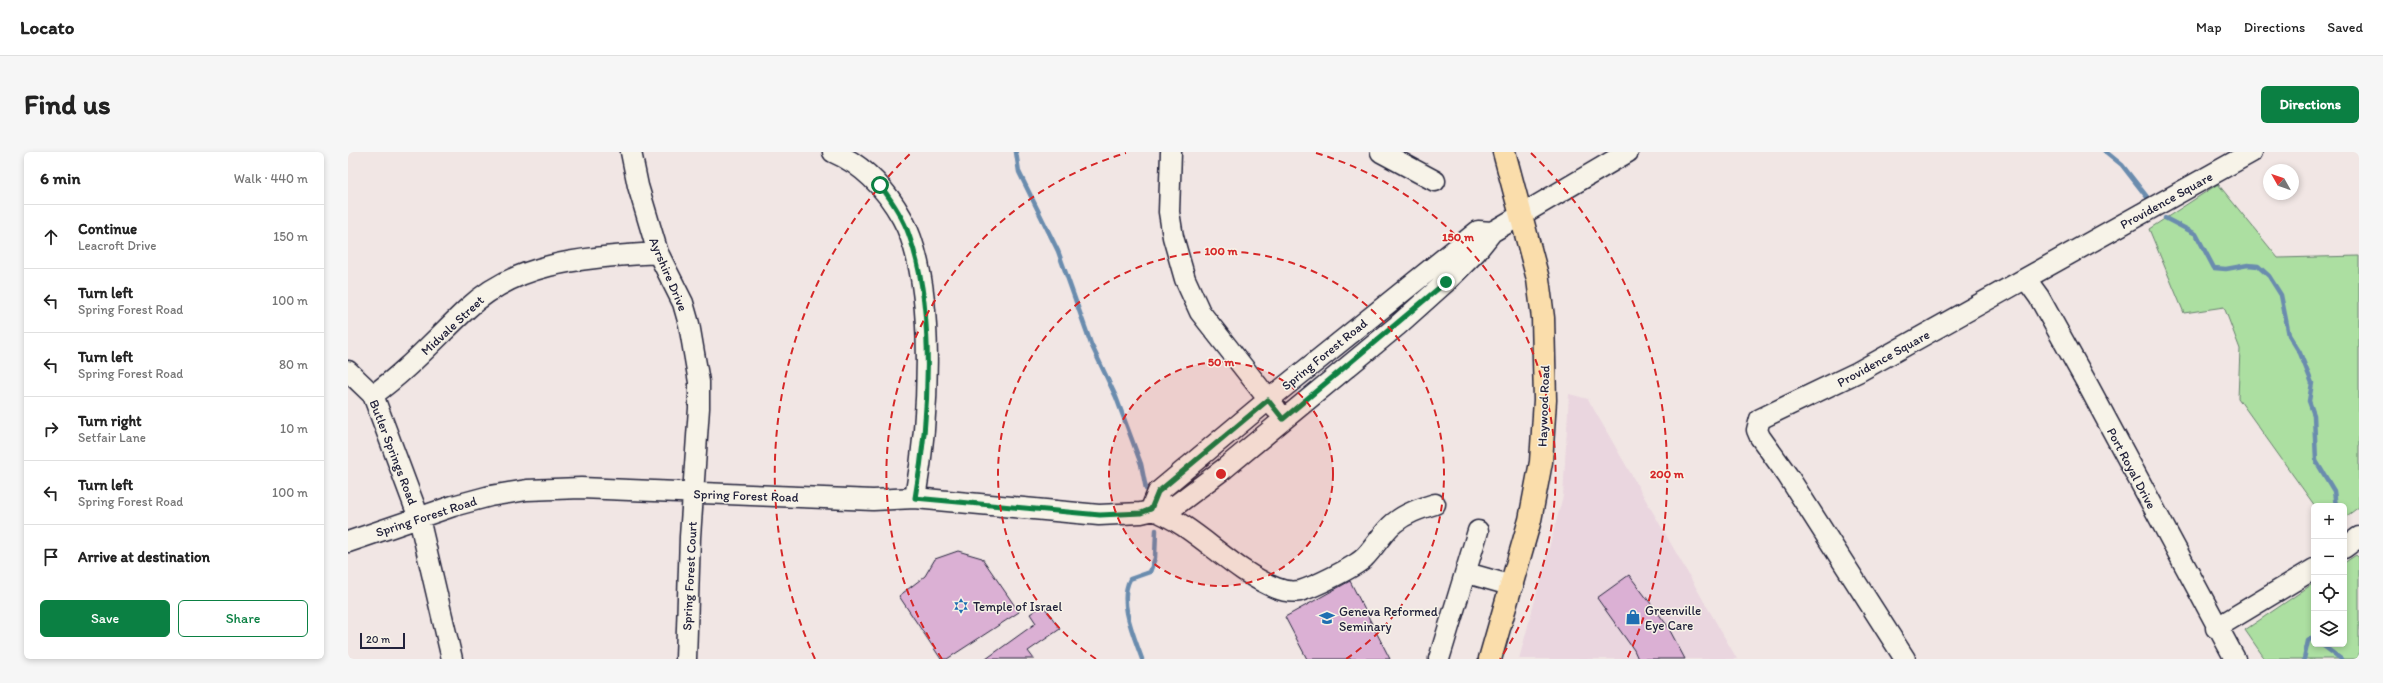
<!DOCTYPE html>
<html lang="en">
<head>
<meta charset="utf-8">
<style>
	body { margin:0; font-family:Itim,sans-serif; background:#f6f6f6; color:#222 }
	.controls { position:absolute; right:12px; bottom:12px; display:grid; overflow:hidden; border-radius:6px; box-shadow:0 2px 6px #0003 }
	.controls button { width:36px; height:36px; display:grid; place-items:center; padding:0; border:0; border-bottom:1px solid #e0e0e0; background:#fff; color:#222; font:20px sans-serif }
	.compass { position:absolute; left:1915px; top:12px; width:36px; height:36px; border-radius:50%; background:#fff; box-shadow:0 2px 6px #0003; rotate:310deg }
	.scale { position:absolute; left:12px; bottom:10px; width:45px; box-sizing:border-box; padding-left:4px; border:2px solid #22223b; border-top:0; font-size:11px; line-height:14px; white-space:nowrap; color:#22223b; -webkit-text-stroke:3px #f7f3e8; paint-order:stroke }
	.stop { position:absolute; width:12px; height:12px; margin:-9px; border:3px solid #0b8043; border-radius:50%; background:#fff }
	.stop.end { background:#0b8043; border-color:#fff; box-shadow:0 1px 4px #0008 }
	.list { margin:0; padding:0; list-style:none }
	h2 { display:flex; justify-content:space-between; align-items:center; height:52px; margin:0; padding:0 16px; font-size:17px }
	h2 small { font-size:13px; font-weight:400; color:#767676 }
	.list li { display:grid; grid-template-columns:26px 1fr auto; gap:12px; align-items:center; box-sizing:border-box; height:64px; padding:0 16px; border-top:1px solid #e0e0e0 }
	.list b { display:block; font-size:15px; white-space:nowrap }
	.list p { margin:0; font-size:13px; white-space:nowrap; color:#767676 }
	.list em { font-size:13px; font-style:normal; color:#767676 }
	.actions { display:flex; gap:8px; padding:12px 16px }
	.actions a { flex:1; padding:9px 0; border:1px solid #0b8043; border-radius:6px; text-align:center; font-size:14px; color:#0b8043 }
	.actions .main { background:#0b8043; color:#fff }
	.icon { flex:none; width:22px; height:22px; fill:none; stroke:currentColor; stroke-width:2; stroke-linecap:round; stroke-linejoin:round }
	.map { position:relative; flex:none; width:2011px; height:507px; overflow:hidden; border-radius:6px }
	header { display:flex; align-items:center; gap:24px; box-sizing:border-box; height:56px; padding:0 20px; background:#fff; border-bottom:1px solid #e0e0e0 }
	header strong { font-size:19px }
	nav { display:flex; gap:22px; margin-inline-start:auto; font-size:14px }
	.intro { display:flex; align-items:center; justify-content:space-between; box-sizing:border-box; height:96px; padding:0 24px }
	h1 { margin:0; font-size:28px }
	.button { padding:10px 18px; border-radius:6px; background:#0b8043; color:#fff; font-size:14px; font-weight:700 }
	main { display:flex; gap:24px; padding:0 24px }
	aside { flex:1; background:#fff; border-radius:6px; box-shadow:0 2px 6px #0003 }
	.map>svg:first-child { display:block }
</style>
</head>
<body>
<header>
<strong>Locato</strong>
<nav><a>Map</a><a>Directions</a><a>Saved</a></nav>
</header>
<div class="intro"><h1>Find us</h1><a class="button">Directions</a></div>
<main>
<aside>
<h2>6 min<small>Walk · 440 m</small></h2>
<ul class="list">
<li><svg class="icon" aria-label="ahead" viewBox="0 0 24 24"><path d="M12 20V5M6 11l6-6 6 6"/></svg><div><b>Continue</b><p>Leacroft Drive</p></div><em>150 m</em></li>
<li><svg class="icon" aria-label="left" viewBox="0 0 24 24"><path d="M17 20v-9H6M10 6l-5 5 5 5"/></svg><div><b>Turn left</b><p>Spring Forest Road</p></div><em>100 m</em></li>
<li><svg class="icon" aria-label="left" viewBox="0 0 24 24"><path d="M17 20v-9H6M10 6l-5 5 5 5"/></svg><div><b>Turn left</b><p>Spring Forest Road</p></div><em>80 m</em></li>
<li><svg class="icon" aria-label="right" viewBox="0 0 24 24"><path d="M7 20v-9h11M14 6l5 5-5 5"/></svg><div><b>Turn right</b><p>Setfair Lane</p></div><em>10 m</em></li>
<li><svg class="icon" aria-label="left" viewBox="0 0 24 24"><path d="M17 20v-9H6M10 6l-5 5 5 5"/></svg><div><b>Turn left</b><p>Spring Forest Road</p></div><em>100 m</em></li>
<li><svg class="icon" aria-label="arrive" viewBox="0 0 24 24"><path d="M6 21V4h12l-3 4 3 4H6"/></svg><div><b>Arrive at destination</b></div></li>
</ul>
<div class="actions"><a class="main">Save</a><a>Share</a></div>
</aside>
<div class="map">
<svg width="2011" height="507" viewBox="0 0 2011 507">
	<rect width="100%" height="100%" fill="#f1e6e4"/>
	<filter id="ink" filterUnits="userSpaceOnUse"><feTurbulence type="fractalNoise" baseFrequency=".025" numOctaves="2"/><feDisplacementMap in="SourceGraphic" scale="8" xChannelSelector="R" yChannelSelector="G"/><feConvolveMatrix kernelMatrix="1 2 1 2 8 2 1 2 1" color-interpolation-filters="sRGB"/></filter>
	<g filter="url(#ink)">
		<path fill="#ead6df" d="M1221 242 1240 247 1389 507H1171L1215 344Z"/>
		<path fill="#acdfa1" stroke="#67806e" d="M1870 32 1930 106 2011 104V355L1996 366V354H1967L1890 246 1892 197 1876 155 1836 161 1801 77Z
			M2008 403 2011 406V507H1917L1897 478 1966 431V492H1996V411Z"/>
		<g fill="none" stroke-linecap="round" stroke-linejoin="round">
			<path stroke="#6b8cae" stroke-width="4.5" d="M668 0 671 20 710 99 743 192 768 245 793 312 798 337
				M1758 0 1774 13 1799 45
				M1817 66 1848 82 1866 116 1878 117 1900 113 1910 114 1921 124 1933 143 1941 183 1952 201 1964 231 1961 249 1966 263 1968 309 1986 339 1988 354
				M1973 492 1993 507
				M794 507C786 484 770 450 782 427L802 420 807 406 808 378
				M1956 507 1960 489 1966 484"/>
		</g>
		<path fill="#dbb0d4" stroke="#22223b" d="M610 399 634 406 671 460 599 507H593L551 444 577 424 587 407Z
			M1281 423 1319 473 1337 507H1290L1286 498 1249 446Z
			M1002 429 1042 507H959L937 465Z
			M695 453 712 477 680 499 686 507H638L688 471 682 462Z"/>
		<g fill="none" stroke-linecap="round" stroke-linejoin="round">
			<g stroke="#22223b" stroke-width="23">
				<path id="minor" d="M283 0 290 34 310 101 335 151 341 172 351 230V256L342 385 338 507
					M485 0C515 13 538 37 554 66 590 131 580 274 567 346
					M823 0 821 60 825 85 837 127 852 160 928 257
					M1033 0 1087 29
					M1678 127 1691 145 1741 235 1887 507
					M0 219 25 243 71 366 104 507
					M25 243C60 218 88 186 119 157 172 107 242 106 310 101
					M803 357 810 340 920 248 1130 79 1144 80
					M803 357C849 374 881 417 928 436 935 439 944 440 952 439 966 435 1005 416 1016 406 1027 395 1034 381 1046 371 1058 361 1071 357 1087 352
					M0 390 105 354 142 344 179 338 233 336 525 348 567 346 751 363 793 361 828 353 877 316 1049 174 1098 130 1128 100 1144 80 1280 0
					M1996 396 2011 385
					M1119 421 1165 434
					M1868 476 1966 417
					M1091 507 1130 379
					M1557 507 1440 324 1412 285 1409 278 1412 267 1510 220 1904 0"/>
			</g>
			<g stroke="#22223b" stroke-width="25">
				<path id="major" d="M1142 507 1182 368 1193 310 1197 248 1195 166 1190 127 1156 0"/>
			</g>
			<use href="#minor" stroke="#f7f3e8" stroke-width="20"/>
			<use href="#major" stroke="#faddab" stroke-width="22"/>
		</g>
	</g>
	<g fill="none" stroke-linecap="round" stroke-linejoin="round" filter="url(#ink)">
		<path stroke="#0b8043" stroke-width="5" d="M532 33C544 49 555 65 561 83 588 158 581 270 567 346L752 363 793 361 803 357 810 340 920 248 935 267 1098 130"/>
	</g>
	<circle cx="873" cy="322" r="112" fill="#d62828" fill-opacity=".12"/>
	<g fill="none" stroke="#d62828" stroke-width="2" stroke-dasharray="7 5">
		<circle cx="873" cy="322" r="112"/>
		<path d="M748 507A223 223 0 1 1 998 507"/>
		<path d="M594 507A335 335 0 0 1 778 1M968 1A335 335 0 0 1 1152 507"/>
		<path d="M467 507A446 446 0 0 1 563 1M1183 1A446 446 0 0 1 1279 507"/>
	</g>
	<defs>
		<g id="synagogue-bare" transform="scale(1.2)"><path d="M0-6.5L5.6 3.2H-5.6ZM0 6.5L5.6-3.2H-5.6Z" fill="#1f6fb2" stroke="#f7f3e8" stroke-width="2.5" paint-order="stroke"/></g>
		<g id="shop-bare" transform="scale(1.2)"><path d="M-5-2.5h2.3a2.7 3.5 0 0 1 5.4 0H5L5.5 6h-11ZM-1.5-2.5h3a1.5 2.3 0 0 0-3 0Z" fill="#1f6fb2" stroke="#f7f3e8" stroke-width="2.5" paint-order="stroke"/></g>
		<g id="university-bare" transform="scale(1.2)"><path d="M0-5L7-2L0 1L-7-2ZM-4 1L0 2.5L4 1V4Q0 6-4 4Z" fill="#1f6fb2" stroke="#f7f3e8" stroke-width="2.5" paint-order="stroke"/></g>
	</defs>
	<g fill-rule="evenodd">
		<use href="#synagogue-bare" x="613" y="454"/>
		<use href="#shop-bare" x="1285" y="465"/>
		<use href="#university-bare" x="979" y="466"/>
	</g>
	<g text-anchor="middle" stroke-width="3" stroke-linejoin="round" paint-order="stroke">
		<g font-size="13" fill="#22223b" stroke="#f7f3e8">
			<text transform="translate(1818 48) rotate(-29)" y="5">Providence Square</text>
			<text transform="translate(321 122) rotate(67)" y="5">Ayrshire Drive</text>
			<text transform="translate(104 173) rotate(-43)" y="5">Midvale Street</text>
			<text transform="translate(976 202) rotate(-39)" y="5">Spring Forest Road</text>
			<text transform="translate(1535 206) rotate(-29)" y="5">Providence Square</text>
			<text transform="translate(1195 254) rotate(-88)" y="5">Haywood Road</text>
			<text transform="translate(46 300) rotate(69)" y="5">Butler Springs Road</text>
			<text transform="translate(1784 316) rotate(62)" y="5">Port Royal Drive</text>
			<text transform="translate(398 343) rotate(2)" y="5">Spring Forest Road</text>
			<text transform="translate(78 364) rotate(-18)" y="5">Spring Forest Road</text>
			<text transform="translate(341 424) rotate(-87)" y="5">Spring Forest Court</text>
		</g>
		<g font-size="13" fill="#22223b" stroke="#f7f3e8" text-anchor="start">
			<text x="625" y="459">Temple of Israel</text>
			<text x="1297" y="463">Greenville<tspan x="1297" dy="15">Eye Care</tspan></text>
			<text x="991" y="464">Geneva Reformed<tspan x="991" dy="15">Seminary</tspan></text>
		</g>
	</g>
	<circle cx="873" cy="322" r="6" fill="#d62828" stroke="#f7f3e8" stroke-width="2"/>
	<g font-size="12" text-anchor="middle" font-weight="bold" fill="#d62828" stroke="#f7f3e8" stroke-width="3" stroke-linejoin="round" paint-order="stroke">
		<text x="1110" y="89">150 m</text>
		<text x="873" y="103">100 m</text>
		<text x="873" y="214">50 m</text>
		<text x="1319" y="326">200 m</text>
	</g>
</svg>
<div class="controls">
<button>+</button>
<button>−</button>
<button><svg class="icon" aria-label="locate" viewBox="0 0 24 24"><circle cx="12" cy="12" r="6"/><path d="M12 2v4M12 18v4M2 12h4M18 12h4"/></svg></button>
<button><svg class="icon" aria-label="layers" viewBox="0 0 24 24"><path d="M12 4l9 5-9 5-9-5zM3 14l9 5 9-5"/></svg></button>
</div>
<svg class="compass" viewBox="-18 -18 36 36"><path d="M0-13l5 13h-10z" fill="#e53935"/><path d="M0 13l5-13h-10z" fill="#767676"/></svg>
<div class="scale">20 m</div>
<div class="stop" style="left:532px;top:33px"></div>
<div class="stop end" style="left:1098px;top:130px"></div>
</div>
</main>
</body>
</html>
